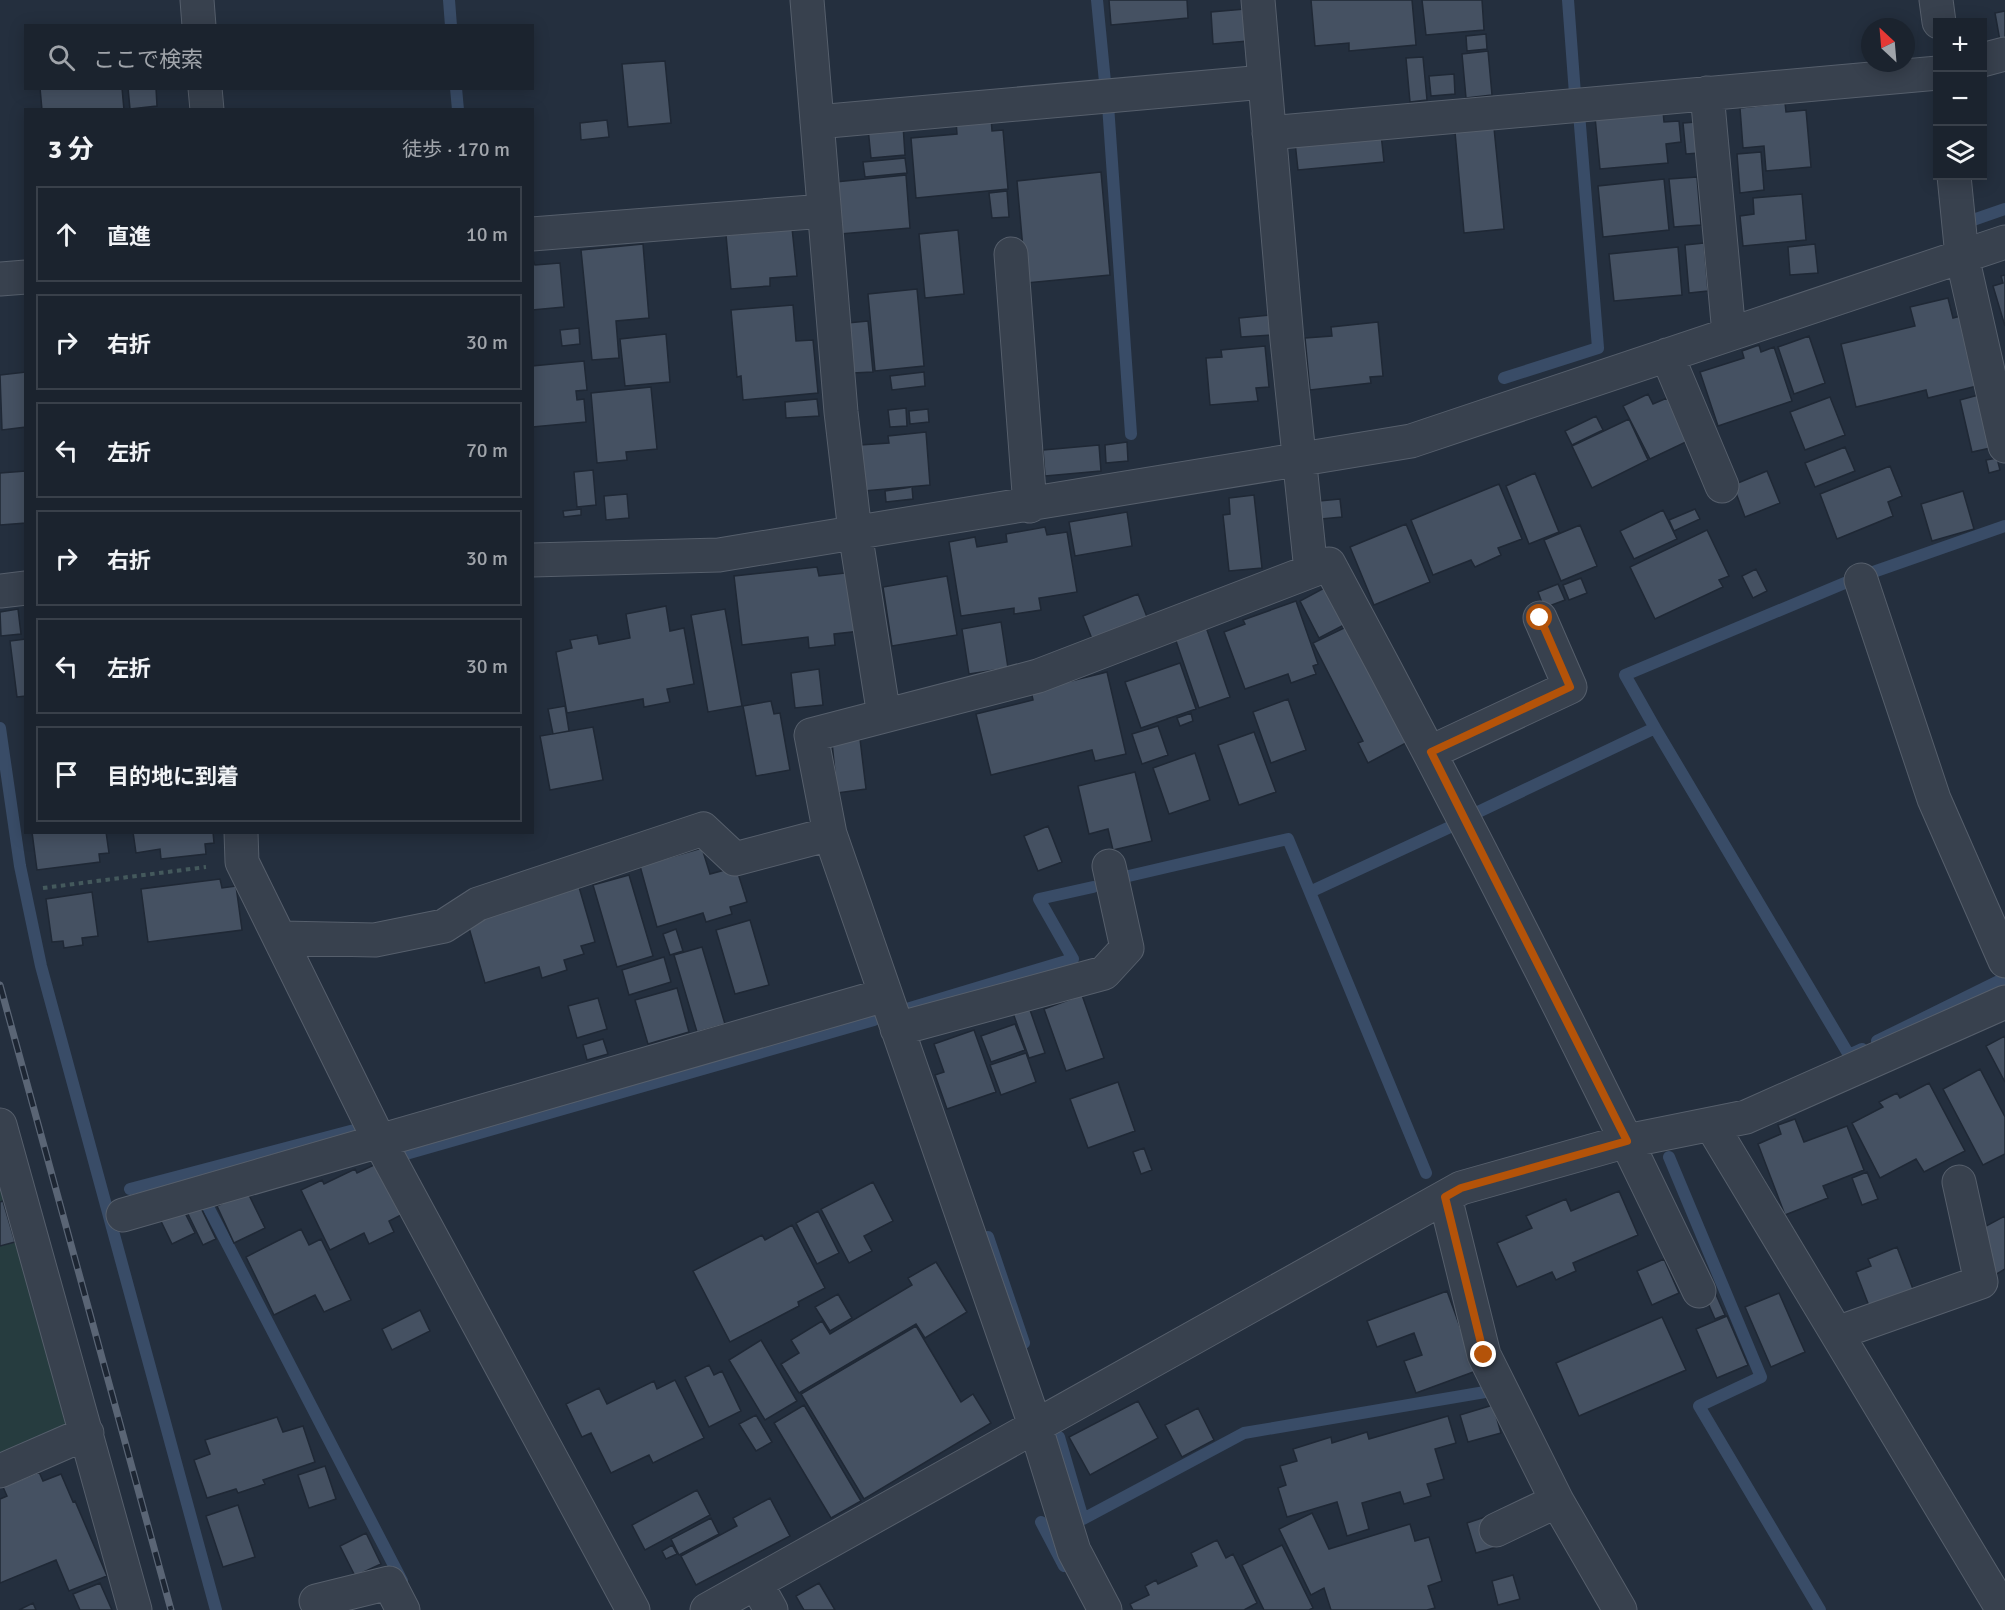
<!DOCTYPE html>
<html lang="ja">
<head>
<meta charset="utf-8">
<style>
	body { margin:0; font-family:Signika,"Noto Sans JP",sans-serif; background:#242b36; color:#f1f3f6 }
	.controls { position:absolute; right:18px; top:18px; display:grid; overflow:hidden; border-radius:0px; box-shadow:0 3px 15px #0003 }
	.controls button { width:54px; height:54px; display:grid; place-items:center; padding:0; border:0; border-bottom:2px solid #39404a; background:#1b232e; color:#f1f3f6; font:30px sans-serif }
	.compass { position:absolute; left:1861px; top:18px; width:54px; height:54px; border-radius:50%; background:#1b232e; box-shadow:0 3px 15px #0003; rotate:334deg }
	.stop { position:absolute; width:18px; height:18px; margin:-14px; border:4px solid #b45309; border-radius:50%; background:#fff }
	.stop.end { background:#b45309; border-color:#fff; box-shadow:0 2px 6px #0008 }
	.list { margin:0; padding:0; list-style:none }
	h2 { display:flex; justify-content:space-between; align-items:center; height:78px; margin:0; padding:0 24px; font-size:26px }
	h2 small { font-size:20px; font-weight:400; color:#a0a4aa }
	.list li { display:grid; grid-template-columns:39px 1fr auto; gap:18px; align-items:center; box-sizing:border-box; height:96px; margin:0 12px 12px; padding:0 12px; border:2px solid #39404a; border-radius:0px }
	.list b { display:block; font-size:22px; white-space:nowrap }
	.list em { font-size:20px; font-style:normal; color:#a0a4aa }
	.icon { flex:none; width:33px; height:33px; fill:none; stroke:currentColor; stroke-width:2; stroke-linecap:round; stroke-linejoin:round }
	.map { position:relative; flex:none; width:2005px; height:1610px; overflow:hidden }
	.search { position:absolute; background:#1b232e; box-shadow:0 3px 15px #0003; left:24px; top:24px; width:510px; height:66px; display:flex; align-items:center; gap:15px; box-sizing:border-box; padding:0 21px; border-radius:0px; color:#a0a4aa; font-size:22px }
	.panel { position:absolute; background:#1b232e; box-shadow:0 3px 15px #0003; left:24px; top:108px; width:510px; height:726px; border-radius:0px }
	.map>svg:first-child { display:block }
</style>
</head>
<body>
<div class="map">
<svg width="2005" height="1610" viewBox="0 0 2005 1610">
	<rect width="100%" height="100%" fill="#242f3e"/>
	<path fill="#263c3f" d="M0 1178 67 1429 0 1458Z"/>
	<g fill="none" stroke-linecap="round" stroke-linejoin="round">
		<path stroke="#394c67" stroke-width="12" d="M449 0 451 26
			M1097 0 1105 82
			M1568 0 1575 94
			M456 88 458 110
			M1108 105 1131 434
			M1973 220 2005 209
			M1504 378 1598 348 1579 113
			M0 728 20 866 41 966 216 1610
			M1655 728 1849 1055 1862 1049
			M1476 813 1655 728 1625 675 1859 577 2005 526
			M1120 878 1288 839 1426 1173
			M1312 891 1450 827
			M900 1011 1073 959 1039 899 1093 887
			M1877 1041 2005 978
			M406 1154 874 1020
			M1669 1157 1761 1377 1699 1406 1820 1610
			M130 1189 358 1129
			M205 1201 402 1581
			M988 1237 1024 1343
			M1059 1437 1083 1519 1244 1433 1485 1392
			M1041 1522 1064 1566"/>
	</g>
	<path fill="#455162" stroke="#1f2835" stroke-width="1.5" d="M1109 0H1187L1188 18 1111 25Z
		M1311 0H1412L1416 45 1349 51V43L1315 46Z
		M1422 0H1482L1484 30 1426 35Z
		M1245 9 1248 41 1213 44 1211 12Z
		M2005 11V40L2000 41 1995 13Z
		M1486 34 1487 49 1467 51 1466 36Z
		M1488 51 1492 95 1466 98 1462 54Z
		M1423 57 1427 100 1410 102 1406 58Z
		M665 61 671 123 628 127 622 64Z
		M1454 74 1455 94 1431 96 1429 76Z
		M40 88H122L124 110H42Z
		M128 88H156L157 106 130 109Z
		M1785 103 1786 112 1806 110 1811 167 1766 171 1764 146 1743 148 1740 108Z
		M1663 111 1664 122 1679 121 1681 142 1666 144 1668 163 1600 169 1595 117Z
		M991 117 992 131 1003 130 1008 189 916 198 911 138 957 134 956 121Z
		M607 120 609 137 581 140 580 123Z
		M1696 122 1699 153 1686 154 1683 123Z
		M903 125 905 155 871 158 868 128Z
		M1494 128 1504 229 1464 233 1455 132Z
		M1381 134 1384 162 1298 170 1295 142Z
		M1761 152 1764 190 1740 193 1737 154Z
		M905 158 907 173 865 177 863 162Z
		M1101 172 1110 275 1026 283 1017 181Z
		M906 175 910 228 840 234 835 182Z
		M1697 177 1701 225 1674 227 1669 179Z
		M1664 179 1669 230 1603 237 1598 186Z
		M1007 191 1009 217 992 218 989 193Z
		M1802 194 1806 240 1743 246 1740 216 1754 214 1753 198Z
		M792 228 797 276 770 278V286L731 289 726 235Z
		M958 230 964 294 925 298 919 234Z
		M1704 243 1708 291 1689 293 1685 245Z
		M643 244 649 318 616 321 619 358 592 360 581 250Z
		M1815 244 1818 273 1790 275 1788 247Z
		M1678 247 1682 295 1614 301 1609 254Z
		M532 258 535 265 560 263 564 307 532 310Z
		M2005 275V326L1993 286 2003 283 2001 276Z
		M917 289 924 366 875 371 868 294Z
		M1948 298 1953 318 1964 315 1981 385 1928 398 1926 390 1856 407 1841 344 1915 326 1910 307Z
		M793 305 796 341 813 340 818 393 743 400 741 376 737 377 731 310Z
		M1270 315 1272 335 1241 337 1239 318Z
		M868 321 873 372 852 373 847 323Z
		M1378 322 1383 376 1370 377 1371 383 1310 390 1305 338 1332 336 1331 327Z
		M579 328 580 344 562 346 560 330Z
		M666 334 670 382 625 386 620 339Z
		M1809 336 1825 383 1794 394 1778 347Z
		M1759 345 1761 352 1774 347 1792 401 1718 426 1700 372 1744 358 1742 351Z
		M1265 346 1269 387 1256 388 1258 401 1210 405 1206 358 1222 357 1221 350Z
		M584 361 587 390 576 391 577 400 584 399 586 422 532 427V366Z
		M26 372V427L2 430 0 375Z
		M924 372 925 386 892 390 890 376Z
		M651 387 657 449 626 452 627 460 597 463 591 393Z
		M1648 394 1653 404 1667 398 1688 441 1650 459 1623 406Z
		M1982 394 1995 447 1972 452 1960 400Z
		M1830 397 1845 435 1805 450 1790 412Z
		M817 399 819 416 786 418 785 402Z
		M906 408 907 426 890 427 888 410Z
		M928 409 929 422 910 424 909 411Z
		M1596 416 1603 430 1572 445 1565 431Z
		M1629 419 1648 460 1592 488 1572 446Z
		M926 432 930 485 864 491 860 445 889 443 888 436Z
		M1127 442 1128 461 1106 463 1105 445Z
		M1099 445 1101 471 1045 476 1043 450Z
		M1845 447 1855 471 1815 487 1805 463Z
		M1997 458 2000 470 1989 473 1986 460Z
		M1890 466 1902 496 1888 502 1893 516 1837 539 1820 494Z
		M593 470 596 505 577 507 574 472Z
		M26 471V523L0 525V473Z
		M1767 471 1780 503 1745 517 1733 485Z
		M1535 473 1559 532 1529 544 1506 486Z
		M1499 484 1522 539 1498 548 1501 555 1475 567 1471 560 1433 575 1411 520Z
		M912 487 913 499 886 502 885 491Z
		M1963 491 1974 529 1932 541 1921 504Z
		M627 494 629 518 606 520 604 496Z
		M1254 495 1262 568 1229 571 1223 515 1230 514 1229 498Z
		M1340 499 1342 517 1321 519 1319 501Z
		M581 509V515L564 517 563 511Z
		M1695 509 1700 519 1674 531 1669 520Z
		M1663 510 1677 539 1634 559 1620 531Z
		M1127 512 1132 546 1075 556 1069 522Z
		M1406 524 1430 582 1374 605 1350 547Z
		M1580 525 1597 566 1561 581 1544 540Z
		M1045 527 1047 535 1067 532 1077 592 1039 598 1041 610 1014 614V608L961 616 949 542 975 537 977 547 1007 542 1006 534Z
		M1707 530 1729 576 1719 580 1723 587 1655 619 1630 567Z
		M817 567 819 576 854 572 861 631 834 634 835 645 809 648 808 637 742 645 734 576Z
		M1756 569 1767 591 1753 598 1742 576Z
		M947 576 957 635 892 646 883 587Z
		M1581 578 1587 593 1569 600 1563 585Z
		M1558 584 1565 600 1544 608 1538 592Z
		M1326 587 1344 625 1319 638 1300 601Z
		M1138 594 1149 622 1094 644 1083 616Z
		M1296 601 1318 664 1313 666 1316 674 1291 683 1288 674 1245 689 1224 632 1245 624 1243 620Z
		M666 606 670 631 684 628 694 684 667 689 670 702 644 707 643 699 567 713 556 652 572 648 570 640 597 635 599 644 630 638 626 614Z
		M18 609 21 634 1 636 0 612Z
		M725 609 742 706 708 712 691 615Z
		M1001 622 1008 668 969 674 962 629Z
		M1206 627 1230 697 1199 708 1175 638Z
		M1346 627 1406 743 1368 763 1358 743 1363 741 1313 643Z
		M26 639V696L17 697 10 641Z
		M1180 663 1196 709 1141 728 1125 682Z
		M819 669 823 705 795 708 791 673Z
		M1107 672 1126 754 1095 761 1092 750 991 775 976 714 1033 700 1031 691Z
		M1288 699 1306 750 1271 763 1253 712Z
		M771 701 774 714 780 713 790 770 756 776 743 706Z
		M565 706 569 731 553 734 548 709Z
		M1191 713 1193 721 1180 726 1177 718Z
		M1158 726 1168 755 1142 764 1132 734Z
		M593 727 603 780 550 790 540 736Z
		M1254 732 1276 792 1239 805 1218 745Z
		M860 739 866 789 837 793 832 742Z
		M1195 753 1210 800 1169 814 1153 768Z
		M1135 772 1152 841 1113 850 1108 829 1089 834 1078 786Z
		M1048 826 1062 862 1038 871 1024 836Z
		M32 832H106L109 853 99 854 100 862 37 870Z
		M133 832H213L214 843 205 844 206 854 161 859 160 849 136 853Z
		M702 848 710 874 736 867 747 902 730 907 732 914 706 922 703 913 657 927 640 866Z
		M629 875 653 956 617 967 593 885Z
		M220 879 222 888 236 886 242 930 148 942 141 889Z
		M579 887 595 942 581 946 584 954 564 960 567 970 542 978 539 967 485 983 467 921Z
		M92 892 98 936 82 938 83 945 64 948 63 941 52 942 46 899Z
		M750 920 769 985 735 994 716 930Z
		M676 929 683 951 670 955 663 934Z
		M702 947 725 1024 697 1032 674 955Z
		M664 957 671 982 629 995 622 970Z
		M677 988 689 1032 648 1044 635 1000Z
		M1082 995 1104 1058 1066 1071 1044 1009Z
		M598 998 607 1029 577 1038 568 1006Z
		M1029 1007 1045 1053 1029 1058 1013 1013Z
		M1015 1024 1025 1050 991 1062 981 1036Z
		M974 1030 996 1092 947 1109 935 1075 944 1072 934 1044Z
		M2005 1036V1082L1986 1046Z
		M603 1039 608 1054 587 1060 583 1045Z
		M1026 1053 1036 1082 1001 1095 990 1065Z
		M1980 1069 2005 1117V1154L1983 1165 1943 1089Z
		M1118 1082 1135 1131 1088 1148 1070 1099Z
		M1929 1083 1965 1151 1924 1172 1916 1159 1880 1178 1852 1123 1883 1107 1879 1102 1897 1093 1900 1098Z
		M1795 1119 1804 1142 1847 1126 1864 1170 1823 1186 1828 1198 1785 1215 1758 1144 1781 1134 1778 1125Z
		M1144 1148 1152 1170 1141 1174 1133 1152Z
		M376 1164 401 1215 389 1221 394 1232 369 1244 364 1233 330 1250 301 1190 322 1180 324 1184 355 1169 357 1173Z
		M1867 1172 1878 1199 1862 1205 1852 1178Z
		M873 1182 893 1221 864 1236 872 1251 849 1263 821 1209Z
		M247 1191 265 1228 234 1243 217 1206Z
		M1619 1191 1638 1235 1573 1263 1576 1271 1556 1280 1552 1272 1517 1287 1497 1243 1532 1228 1526 1216 1566 1199 1571 1211Z
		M3 1201 15 1242 0 1246V1202Z
		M180 1203 195 1233 172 1244 158 1215Z
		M200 1206 216 1239 203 1245 187 1212Z
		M818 1211 839 1253 817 1264 796 1223Z
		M2005 1216V1269L1995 1275 1973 1233Z
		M792 1225 825 1288 798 1302 799 1306 730 1342 693 1271 762 1235 765 1240Z
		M301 1229 309 1245 321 1239 351 1300 324 1312 315 1295 274 1315 246 1257Z
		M1897 1247 1913 1289 1869 1306 1856 1272 1871 1266 1868 1259Z
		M1664 1259 1679 1293 1652 1305 1637 1271Z
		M936 1262 967 1312 925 1338 916 1324 799 1393 781 1364 799 1353 791 1340 822 1321 830 1334 912 1285 908 1278Z
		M1714 1290 1725 1315 1715 1319 1704 1294Z
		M1447 1291 1476 1371 1416 1393 1404 1361 1422 1355 1414 1333 1377 1347 1367 1321Z
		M1779 1293 1805 1352 1771 1367 1745 1307Z
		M838 1294 852 1318 830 1331 815 1307Z
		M420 1310 430 1331 392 1350 382 1329Z
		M1727 1316 1748 1365 1717 1378 1696 1329Z
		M1662 1317 1686 1370 1579 1416 1556 1363Z
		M916 1326 961 1402 973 1394 991 1423 864 1499 801 1394Z
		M761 1340 797 1401 765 1420 729 1360Z
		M709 1365 714 1375 722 1371 741 1411 709 1427 685 1377Z
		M675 1380 704 1438 653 1463 649 1455 611 1473 591 1433 582 1437 566 1404 599 1388 607 1404 654 1381 657 1389Z
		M1138 1401 1158 1438 1090 1475 1069 1437Z
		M804 1405 861 1501 831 1518 774 1423Z
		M1493 1405 1501 1433 1468 1442 1460 1415Z
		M1198 1408 1214 1440 1182 1457 1165 1425Z
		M756 1415 772 1442 756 1451 739 1424Z
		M1448 1416 1456 1443 1435 1449 1444 1479 1427 1484 1431 1496 1404 1504 1400 1492 1362 1503 1369 1529 1347 1536 1337 1502 1287 1517 1278 1488 1286 1485 1280 1466 1297 1461 1293 1449 1331 1437 1332 1443 1367 1432 1369 1439Z
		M277 1417 283 1432 303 1426 315 1462 263 1480 265 1484 238 1493 236 1489 207 1498 194 1460 210 1454 205 1440Z
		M325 1466 336 1499 309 1508 298 1475Z
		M39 1472 43 1481 61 1474 73 1502 75 1501 107 1576 69 1591 56 1560 0 1583V1499L7 1496 3 1487Z
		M697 1490 710 1515 645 1550 632 1525Z
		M770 1498 790 1536 696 1585 681 1556 737 1526 733 1518Z
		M238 1505 255 1557 223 1567 206 1516Z
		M1312 1513 1329 1549 1410 1524 1415 1541 1429 1537 1442 1581 1428 1586 1435 1608 1427 1610H1331L1324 1588 1311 1595 1279 1529Z
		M1491 1515 1500 1546 1476 1553 1467 1523Z
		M711 1518 719 1534 679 1555 671 1539Z
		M366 1533 381 1564 355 1576 340 1546Z
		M1217 1540 1226 1558 1233 1554 1257 1603 1244 1610H1133L1130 1604 1149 1595 1145 1586 1156 1580 1158 1584 1197 1566 1191 1553Z
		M672 1545 677 1554 666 1559 662 1551Z
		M1282 1545 1313 1608 1309 1610H1264L1242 1565Z
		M1513 1575 1520 1599 1498 1605 1492 1581Z
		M100 1583 112 1610H80L73 1594Z
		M819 1583 835 1610H804L796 1596Z
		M33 1603 36 1610H19Z"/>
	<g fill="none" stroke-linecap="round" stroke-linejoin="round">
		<g stroke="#565f6c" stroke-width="35">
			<path id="minor" d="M197 0 199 26
				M807 0 841 412 855 532 884 716 811 735 830 834 1035 1425 1074 1551 1105 1610
				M1258 0 1287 340 1311 571 1329 564C1458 803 1582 1046 1699 1291
				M1936 0 1939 22
				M1982 60 2005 54
				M205 88 207 110
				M1707 93 1729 334
				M817 122 1264 82
				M1269 133 1938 73
				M1954 176 1962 256 2005 446
				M532 234 824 211
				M1011 254 1030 506
				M0 279 26 277
				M1667 355 1722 486
				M532 560 719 555 1411 441 2005 242
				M1861 580 1934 799 2005 961
				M0 591 26 588
				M884 716 1038 676 1311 571
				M1431 752 1570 687 1540 618
				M241 832 242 862 379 1140 633 1610
				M282 938 375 940 444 926 478 904 703 829 735 859 830 834
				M897 1029 1104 973 1127 948 1109 866
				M0 1125 135 1610
				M1712 1126 2003 1610
				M1445 1197 1484 1355 1557 1501 1620 1610
				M123 1215 885 995
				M1837 1333 1981 1282 1959 1182
				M0 1471 87 1433
				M1496 1530 1557 1501
				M756 1583 771 1610
				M316 1601 389 1583 403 1610
				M707 1610 1461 1188 1627 1141 1746 1117 2005 1002"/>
		</g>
		<path stroke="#44595c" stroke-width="4" stroke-dasharray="4.5 4.5" stroke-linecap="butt" d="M43 888 206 867"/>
		<use href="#minor" stroke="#38414e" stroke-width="33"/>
		<g stroke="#5a6575" stroke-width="7">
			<path id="rail" d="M0 985 171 1610"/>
		</g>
		<use href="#rail" stroke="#1d2633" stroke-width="4.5" stroke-dasharray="14" stroke-linecap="butt"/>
	</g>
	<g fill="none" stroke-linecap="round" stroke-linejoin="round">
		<path stroke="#b45309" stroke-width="8" d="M1484 1355 1445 1197 1461 1188 1627 1141 1431 752 1570 687 1540 618"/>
	</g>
</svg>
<div class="controls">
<button>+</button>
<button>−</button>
<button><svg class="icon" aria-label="layers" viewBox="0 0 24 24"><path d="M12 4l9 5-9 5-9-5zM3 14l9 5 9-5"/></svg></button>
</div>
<svg class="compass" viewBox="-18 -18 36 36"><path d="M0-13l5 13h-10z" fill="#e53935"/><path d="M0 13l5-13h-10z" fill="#a0a4aa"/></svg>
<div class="stop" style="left:1540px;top:618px"></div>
<div class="stop end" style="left:1484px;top:1355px"></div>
<div class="search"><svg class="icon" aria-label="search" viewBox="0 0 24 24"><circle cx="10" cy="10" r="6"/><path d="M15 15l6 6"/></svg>ここで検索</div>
<section class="panel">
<h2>3 分<small>徒歩 · 170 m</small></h2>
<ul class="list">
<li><svg class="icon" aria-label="ahead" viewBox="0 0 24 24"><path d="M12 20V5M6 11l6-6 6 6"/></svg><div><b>直進</b></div><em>10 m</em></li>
<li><svg class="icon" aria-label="right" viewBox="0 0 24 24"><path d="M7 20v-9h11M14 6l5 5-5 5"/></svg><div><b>右折</b></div><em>30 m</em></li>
<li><svg class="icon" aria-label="left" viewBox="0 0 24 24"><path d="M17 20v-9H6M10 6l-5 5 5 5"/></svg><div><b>左折</b></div><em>70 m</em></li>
<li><svg class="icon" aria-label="right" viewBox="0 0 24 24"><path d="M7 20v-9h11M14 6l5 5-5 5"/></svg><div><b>右折</b></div><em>30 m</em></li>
<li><svg class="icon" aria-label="left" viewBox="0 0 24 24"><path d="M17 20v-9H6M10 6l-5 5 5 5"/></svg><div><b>左折</b></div><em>30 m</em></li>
<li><svg class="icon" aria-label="arrive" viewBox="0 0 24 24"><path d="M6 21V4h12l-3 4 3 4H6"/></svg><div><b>目的地に到着</b></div></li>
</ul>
</section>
</div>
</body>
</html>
